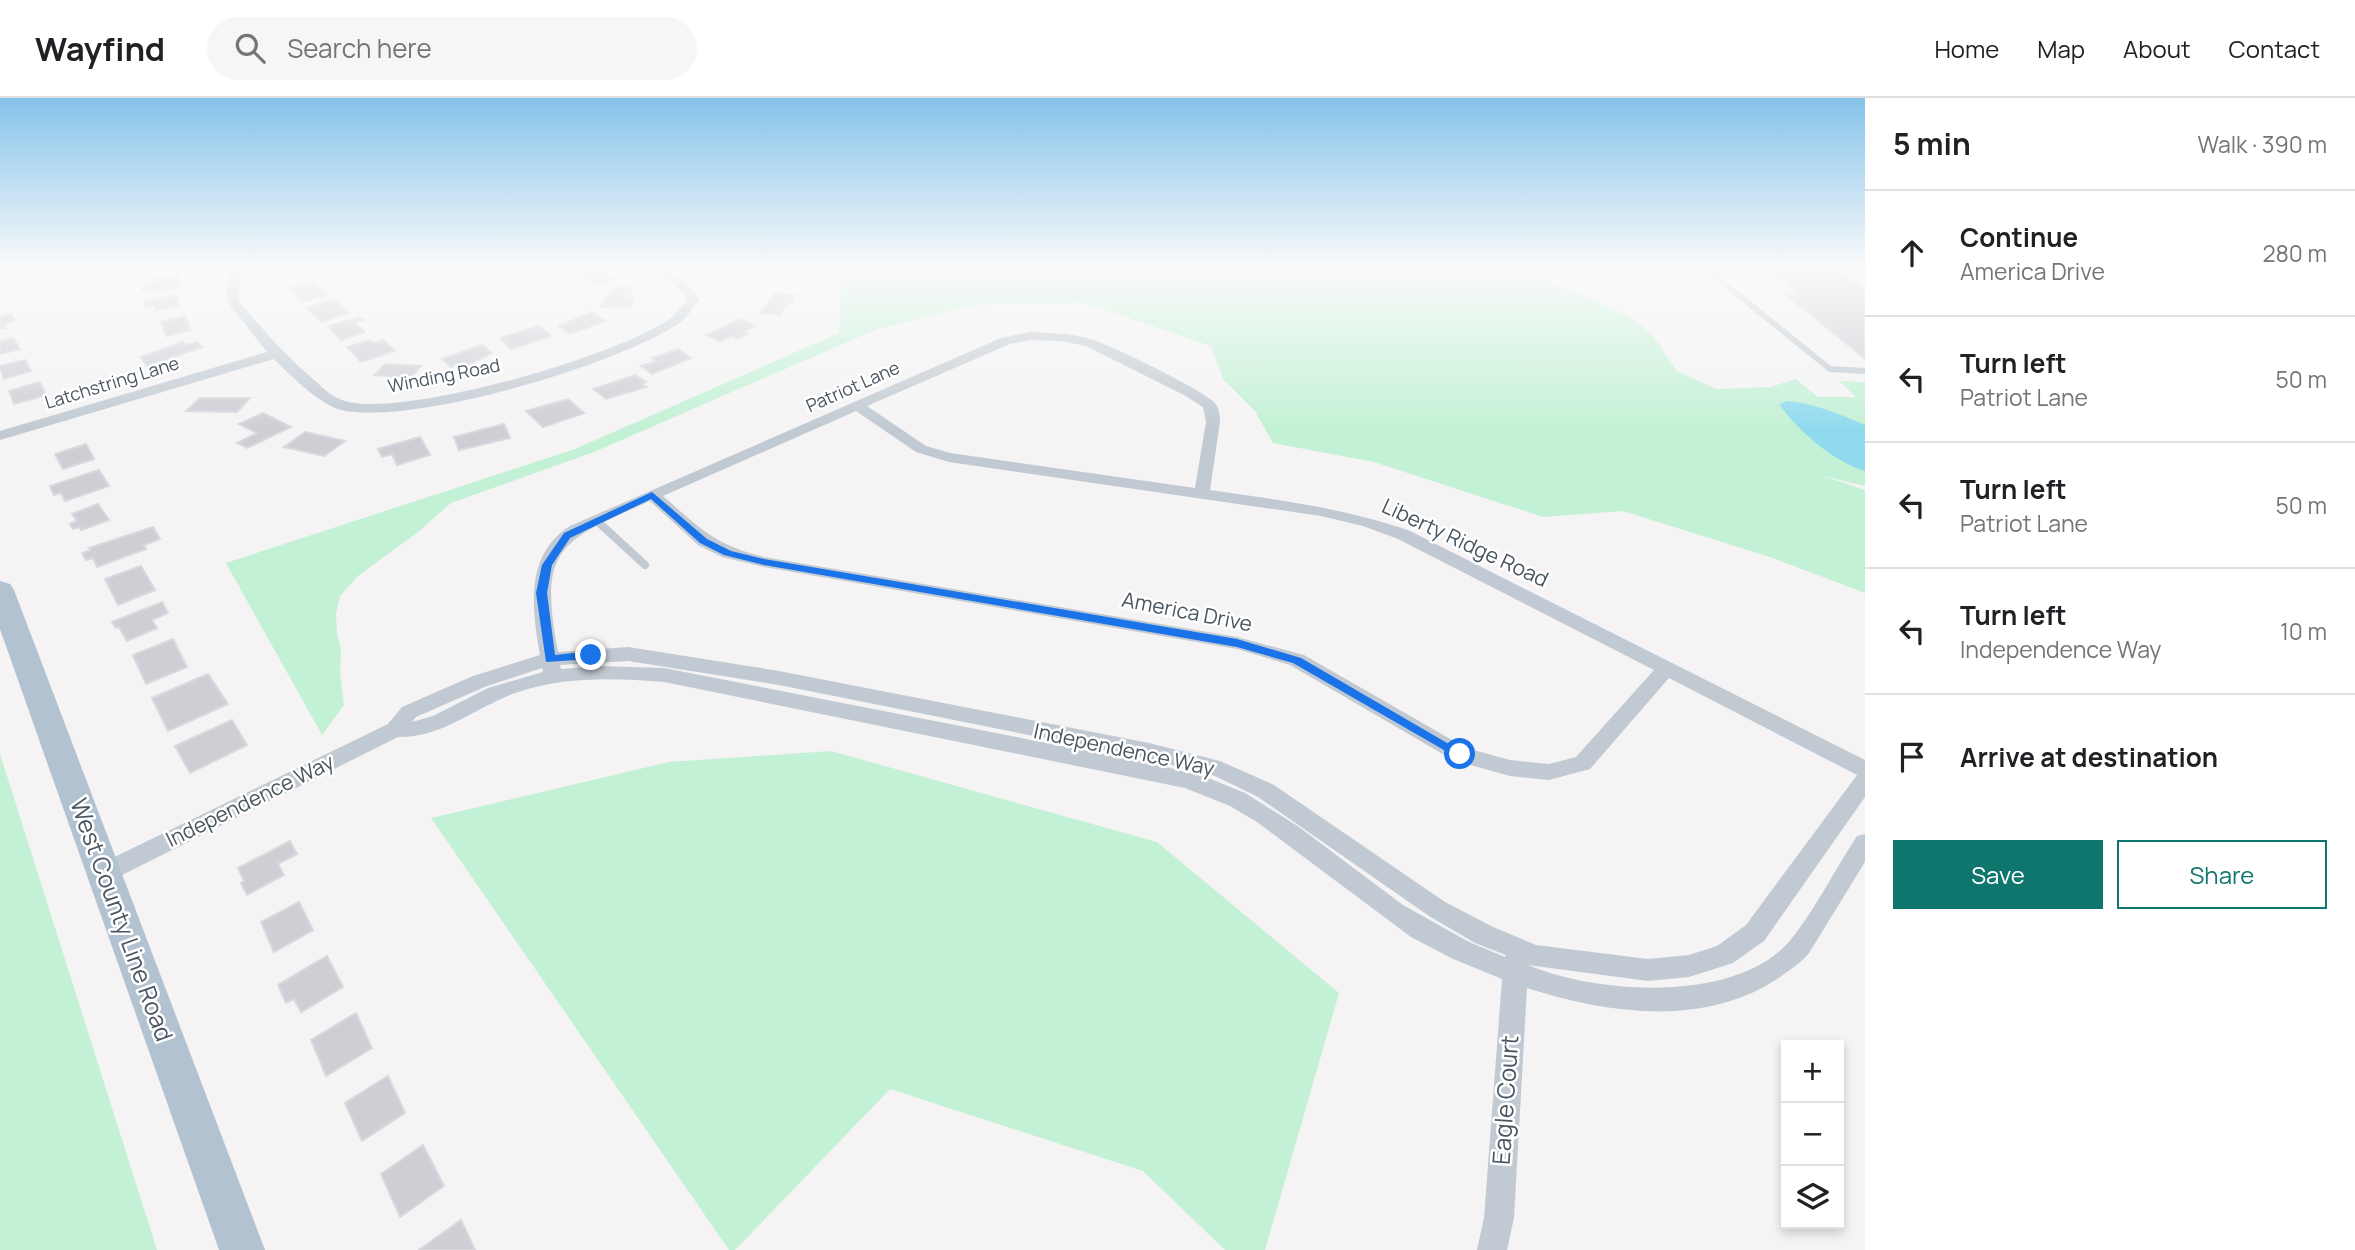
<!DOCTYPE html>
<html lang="en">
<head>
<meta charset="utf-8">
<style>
	body { margin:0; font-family:Manrope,sans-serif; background:#f6f6f6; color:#202124 }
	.controls { position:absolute; right:21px; bottom:21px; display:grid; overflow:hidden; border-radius:0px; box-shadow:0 4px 10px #0003 }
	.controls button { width:63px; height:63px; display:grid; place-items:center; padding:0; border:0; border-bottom:2px solid #e0e0e0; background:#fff; color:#202124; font:35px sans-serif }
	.stop { position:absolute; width:21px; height:21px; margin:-16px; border:5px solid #1a73e8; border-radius:50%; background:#fff }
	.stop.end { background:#1a73e8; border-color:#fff; box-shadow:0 2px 7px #0008 }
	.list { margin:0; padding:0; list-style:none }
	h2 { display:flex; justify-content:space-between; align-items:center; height:91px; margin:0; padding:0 28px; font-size:30px }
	h2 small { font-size:23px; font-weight:400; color:#757577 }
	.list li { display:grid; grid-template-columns:46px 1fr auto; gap:21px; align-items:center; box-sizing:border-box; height:126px; padding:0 28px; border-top:2px solid #e0e0e0 }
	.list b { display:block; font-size:26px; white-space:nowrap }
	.list p { margin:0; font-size:23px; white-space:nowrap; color:#757577 }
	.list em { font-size:23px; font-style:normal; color:#757577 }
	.actions { display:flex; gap:14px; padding:21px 28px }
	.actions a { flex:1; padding:16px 0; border:2px solid #0f766e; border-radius:0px; text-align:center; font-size:24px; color:#0f766e }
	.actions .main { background:#0f766e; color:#fff }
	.icon { flex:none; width:38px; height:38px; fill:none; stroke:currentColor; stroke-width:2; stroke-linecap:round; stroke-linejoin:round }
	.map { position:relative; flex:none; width:1865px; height:1152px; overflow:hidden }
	header { display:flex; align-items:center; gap:42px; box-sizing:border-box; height:98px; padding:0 35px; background:#fff; border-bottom:2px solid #e0e0e0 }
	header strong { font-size:33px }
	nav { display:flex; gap:38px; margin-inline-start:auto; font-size:24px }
	.search { width:490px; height:63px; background:#f6f6f6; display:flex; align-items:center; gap:18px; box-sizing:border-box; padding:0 24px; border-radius:38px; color:#757577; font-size:26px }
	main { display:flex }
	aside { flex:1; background:#fff }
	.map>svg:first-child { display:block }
</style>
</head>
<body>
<header>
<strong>Wayfind</strong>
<div class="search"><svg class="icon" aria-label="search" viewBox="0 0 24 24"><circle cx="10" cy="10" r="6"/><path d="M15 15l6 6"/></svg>Search here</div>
<nav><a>Home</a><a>Map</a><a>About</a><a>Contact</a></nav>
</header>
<main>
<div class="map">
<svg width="1865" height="1152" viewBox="0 0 1865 1152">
	<rect width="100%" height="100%" fill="#f5f3f3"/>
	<path fill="#c3f1d5" d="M842 170H1521L1631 219 1653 238 1677 273 1716 291 1770 289 1796 281 1818 299H1856L1839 283 1865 284V388L1823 378 1865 392V495L1773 460 1623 413 1543 419 1374 364 1273 345 1255 313 1223 281 1211 248 1082 204 973 207 877 231 594 354 451 405 418 434 358 478 340 498 336 515 337 536 341 552 340 575 344 607 322 637 226 465 575 351 839 235Z
		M831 653 1157 744 1339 895 1265 1152H1225L1143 1073 890 991 735 1152H729L431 720 669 664Z
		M0 656 157 1152H0Z"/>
	<path fill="#90daee" d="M1788 303C1816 306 1839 316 1865 327V373C1834 364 1798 333 1779 306Z"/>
	<path fill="#cdcfd5" stroke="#d7d9de" stroke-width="2" d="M285 170H315L314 177 291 180 292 175 284 176Z
		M593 170H599L615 181 594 188 579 175Z
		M1767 171 1841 173 1865 191V261L1785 196 1801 197Z
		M180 176 178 190 141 193 143 187 154 185 155 180Z
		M314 183 328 197 303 204 289 190Z
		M612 189 634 190 629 199H635L630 209H601Z
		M775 195 796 197 791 203 794 204 787 207 780 217 760 215Z
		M177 197 179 208 155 213V208L145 210V203Z
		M334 201 349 215 322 224 307 210Z
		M591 214 606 223 570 236 559 228Z
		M11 216 15 222 4 226 6 230 0 231V219Z
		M185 218 191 232 166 238 161 224Z
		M360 219 364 222 355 225 365 234 341 242 328 228Z
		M741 221 755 228 742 234 748 236 738 241 732 238 720 244 706 237Z
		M539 228 551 238 511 251 500 240Z
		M13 240 20 251 0 256V243Z
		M370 242 373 245 383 242 395 253 361 264 347 249Z
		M183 244 186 247 197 244 202 249 147 268 141 259Z
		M482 247 492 255 466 268 462 265 451 269 442 261Z
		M679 251 691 260 652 276 641 268 656 263 652 260Z
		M25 262 31 273 4 281 0 268Z
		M385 266 421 268 406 285 393 284 398 279 374 277Z
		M635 277 646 284 642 286 647 289 606 301 593 291Z
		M40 284 46 297 14 306 9 293Z
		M200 300H250L237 314 186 313Z
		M568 301 584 315 543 329 526 313Z
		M263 315 291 329 247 350 237 345 257 335 239 326Z
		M504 326 510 340 459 352 454 339Z
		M305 334 345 343 324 358 284 349Z
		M420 339 430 357 397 367 392 356 382 359 378 351Z
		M86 346 94 361 63 371 55 356Z
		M99 372 109 388 65 403 61 395 54 397 50 388Z
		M98 406 109 422 81 432 79 429 73 431 70 426 77 423 72 416Z
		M153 429 160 441 144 447 146 451 97 469 93 460 86 462 82 455 91 452 89 450Z
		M141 468 155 492 118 507 105 481Z
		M162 504 168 515 152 522 157 530 127 543 119 529 116 530 112 524Z
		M173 541 187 569 146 586 133 557Z
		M208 576 228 606 168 633 152 600Z
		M232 622 247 647 190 675 175 648Z
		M290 743 297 756 278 766 284 777 247 797 241 785 244 783 238 770Z
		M299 804 313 832 274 854 261 824Z
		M327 858 343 889 301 914 294 901 286 905 278 887Z
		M356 915 372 950 326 978 311 942Z
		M388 978 405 1015 362 1043 345 1005Z
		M423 1047 444 1088 400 1119 381 1076Z
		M461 1122 475 1152H419Z"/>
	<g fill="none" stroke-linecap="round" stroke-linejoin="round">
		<path stroke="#c1cad2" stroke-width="6" d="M1705 170 1830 271 1865 273
			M1862 170 1865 173"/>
		<path stroke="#c1cad2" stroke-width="8" d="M596 422 645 467"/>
		<path fill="#c1cad2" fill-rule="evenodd" d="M228 170H240L239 203C265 234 281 253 312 280 321 288 330 298 342 302 396 323 628 256 673 218 678 214 683 207 687 202L682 193 649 170C670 170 689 183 699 202 693 210 687 220 678 226 616 267 413 328 341 312 319 306 290 277 274 261L0 342V333L267 254 227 203Z
			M1030 234C1051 235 1074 235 1094 242 1114 249 1201 291 1214 304 1219 309 1220 317 1220 324L1210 392C1278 402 1345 410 1410 433L1865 662V699L1764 843 1733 865 1689 879 1648 883 1528 867C1596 896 1732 905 1787 846 1811 819 1836 770 1857 738L1865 736V764L1809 855C1801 865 1791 871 1780 879 1706 930 1608 916 1527 890L1514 1120 1507 1152H1477L1484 1120 1502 881 1451 860 1411 839 1257 724 1230 708 1185 690 664 584C616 580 565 578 518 594 477 608 443 640 398 639L112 782 104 785 96 782 92 775 96 768 388 626 402 609 473 578 540 557C532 511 524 457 570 428L1001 240ZM1030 242 1061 243 1086 248 1184 297 1203 309 1206 324 1195 390 950 355 926 348 867 308 1010 246ZM856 313 916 354 949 364 1321 418 1363 428 1398 441 1654 572 1576 659 1549 666 1510 662 1466 650 1304 557 1237 539 764 459C713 446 701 431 663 398ZM650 403 698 447 722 459 764 469 1237 551 1290 567 1453 662 1510 678 1549 682 1590 671 1669 580 1857 677 1746 827 1717 848 1689 857 1648 861 1536 847 1493 829 1445 804 1274 687 1220 663 1149 645 779 573 628 549 558 554C538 449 560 443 650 403ZM628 563 779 587 1149 661 1215 678 1258 699 1429 818 1475 845 1506 857 1505 859 1469 844 1403 807 1299 729 1245 695 1211 681 1159 667 664 570 599 568 561 571 560 567ZM542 570 543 574 488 590 433 618 412 624 416 619 487 588Z"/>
		<path fill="#b3c2d1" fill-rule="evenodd" d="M0 483 10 486 14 492 265 1152H219L0 531Z"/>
	</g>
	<linearGradient id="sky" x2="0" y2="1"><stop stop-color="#85c3ea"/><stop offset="0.51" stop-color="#fafafa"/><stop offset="1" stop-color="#fafafa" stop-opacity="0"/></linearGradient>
	<rect width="1865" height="332" fill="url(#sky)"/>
	<path fill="#1a73e8" d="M652 394 707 441 731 453 764 461 1237 541 1301 560 1466 656 1465 659H1456L1293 565 1237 549 764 467 724 457 700 445 651 401 570 440 552 467 547 495 555 557 591 553 596 557 591 561 546 564 536 495 542 467 564 435Z"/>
	<g text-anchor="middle" stroke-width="5" stroke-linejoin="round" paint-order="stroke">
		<g font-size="18" fill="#4a5661" stroke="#fff">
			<text transform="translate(444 278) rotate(-11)" y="6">Winding Road</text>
			<text transform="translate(112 285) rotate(-17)" y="6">Latchstring Lane</text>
			<text transform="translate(853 289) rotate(-24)" y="6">Patriot Lane</text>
		</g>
		<g font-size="21" fill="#4a5661" stroke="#fff">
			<text transform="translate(1465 445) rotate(25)" y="7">Liberty Ridge Road</text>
			<text transform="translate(1187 514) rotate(11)" y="7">America Drive</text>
			<text transform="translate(1124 652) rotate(12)" y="7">Independence Way</text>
			<text transform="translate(250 703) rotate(-26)" y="7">Independence Way</text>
		</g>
		<g font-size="24" fill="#4a5661" stroke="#fff">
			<text transform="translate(121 822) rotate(70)" y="8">West County Line Road</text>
			<text transform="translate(1506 1002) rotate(-86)" y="8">Eagle Court</text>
		</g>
	</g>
</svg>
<div class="controls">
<button>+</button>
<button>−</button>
<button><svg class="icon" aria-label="layers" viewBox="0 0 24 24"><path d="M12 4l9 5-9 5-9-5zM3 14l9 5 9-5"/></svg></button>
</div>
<div class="stop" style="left:1460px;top:656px"></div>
<div class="stop end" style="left:591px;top:557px"></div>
</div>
<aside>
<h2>5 min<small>Walk · 390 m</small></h2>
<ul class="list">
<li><svg class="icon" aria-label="ahead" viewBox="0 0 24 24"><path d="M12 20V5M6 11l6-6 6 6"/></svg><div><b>Continue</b><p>America Drive</p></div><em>280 m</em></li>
<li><svg class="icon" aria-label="left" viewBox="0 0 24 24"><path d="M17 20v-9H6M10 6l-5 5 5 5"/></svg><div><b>Turn left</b><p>Patriot Lane</p></div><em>50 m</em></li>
<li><svg class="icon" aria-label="left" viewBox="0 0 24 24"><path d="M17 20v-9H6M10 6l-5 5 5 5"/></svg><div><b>Turn left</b><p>Patriot Lane</p></div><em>50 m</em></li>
<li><svg class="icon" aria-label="left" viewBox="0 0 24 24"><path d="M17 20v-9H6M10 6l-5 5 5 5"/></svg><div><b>Turn left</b><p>Independence Way</p></div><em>10 m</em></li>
<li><svg class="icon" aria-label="arrive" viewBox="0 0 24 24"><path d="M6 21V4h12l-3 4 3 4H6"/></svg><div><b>Arrive at destination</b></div></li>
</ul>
<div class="actions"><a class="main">Save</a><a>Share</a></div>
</aside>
</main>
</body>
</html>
